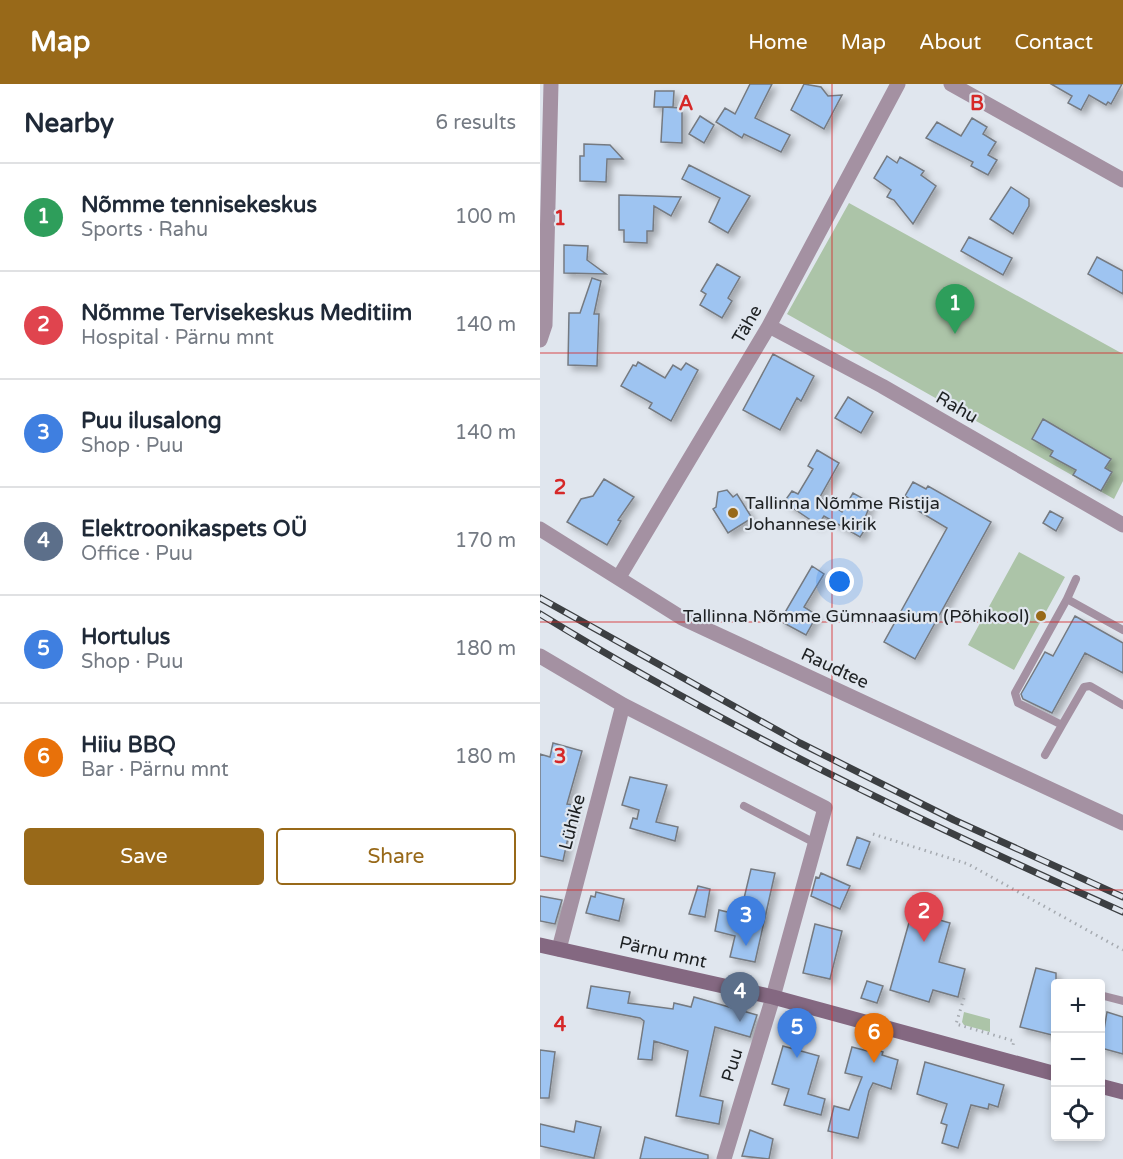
<!DOCTYPE html>
<html lang="en">
<head>
<meta charset="utf-8">
<style>
	body { margin:0; font-family:"Varela Round",sans-serif; background:#f2f2f3; color:#1f2937 }
	.controls { position:absolute; right:18px; bottom:18px; display:grid; overflow:hidden; border-radius:6px; box-shadow:0 3px 9px #0003 }
	.controls button { width:54px; height:54px; display:grid; place-items:center; padding:0; border:0; border-bottom:2px solid #e0e1e3; background:#fff; color:#1f2937; font:30px sans-serif }
	.you { position:absolute; left:300px; top:498px; width:21px; height:21px; margin:-15px; border:4px solid #fff; border-radius:50%; background:#1a73e8; box-shadow:0 0 0 9px #1a73e833 }
	.badge { display:grid; place-items:center; width:39px; height:39px; border-radius:50%; background:#986919; color:#fff; font-size:20px; font-weight:700 }
	.pin { position:absolute; translate:-50% -50px; filter:drop-shadow(0 2px 3px #0008) }
	.pin::after { content:''; position:absolute; top:32px; width:21px; height:18px; background:inherit; clip-path:polygon(0 0,100% 0,50% 100%) }
	.list { margin:0; padding:0; list-style:none }
	h2 { display:flex; justify-content:space-between; align-items:center; height:78px; margin:0; padding:0 24px; font-size:26px }
	h2 small { font-size:20px; font-weight:400; color:#747a83 }
	.list li { display:grid; grid-template-columns:39px 1fr auto; gap:18px; align-items:center; box-sizing:border-box; height:108px; padding:0 24px; border-top:2px solid #e0e1e3 }
	.list b { display:block; font-size:22px; white-space:nowrap }
	.list p { margin:0; font-size:20px; white-space:nowrap; color:#747a83 }
	.list em { font-size:20px; font-style:normal; color:#747a83 }
	.actions { display:flex; gap:12px; padding:18px 24px }
	.actions a { flex:1; padding:14px 0; border:2px solid #986919; border-radius:6px; text-align:center; font-size:21px; color:#986919 }
	.actions .main { background:#986919; color:#fff }
	.icon { flex:none; width:33px; height:33px; fill:none; stroke:currentColor; stroke-width:2; stroke-linecap:round; stroke-linejoin:round }
	.map { position:relative; flex:none; width:583px; height:1075px; overflow:hidden }
	header { display:flex; align-items:center; gap:36px; box-sizing:border-box; height:84px; padding:0 30px; background:#986919; color:#fff }
	header strong { font-size:28px }
	nav { display:flex; gap:33px; margin-inline-start:auto; font-size:21px }
	main { display:flex }
	aside { flex:1; background:#fff }
	.map>svg:first-child { display:block }
</style>
</head>
<body>
<header>
<strong>Map</strong>
<nav><a>Home</a><a>Map</a><a>About</a><a>Contact</a></nav>
</header>
<main>
<aside>
<h2>Nearby<small>6 results</small></h2>
<ul class="list">
<li><span class="badge" style="background:#2e9e5b">1</span><div><b>Nõmme tennisekeskus</b><p>Sports · Rahu</p></div><em>100 m</em></li>
<li><span class="badge" style="background:#e0444e">2</span><div><b>Nõmme Tervisekeskus Meditiim</b><p>Hospital · Pärnu mnt</p></div><em>140 m</em></li>
<li><span class="badge" style="background:#3f7fe0">3</span><div><b>Puu ilusalong</b><p>Shop · Puu</p></div><em>140 m</em></li>
<li><span class="badge" style="background:#5c6f8a">4</span><div><b>Elektroonikaspets OÜ</b><p>Office · Puu</p></div><em>170 m</em></li>
<li><span class="badge" style="background:#3f7fe0">5</span><div><b>Hortulus</b><p>Shop · Puu</p></div><em>180 m</em></li>
<li><span class="badge" style="background:#e8710a">6</span><div><b>Hiiu BBQ</b><p>Bar · Pärnu mnt</p></div><em>180 m</em></li>
</ul>
<div class="actions"><a class="main">Save</a><a>Share</a></div>
</aside>
<div class="map">
<svg width="583" height="1075" viewBox="0 0 583 1075">
	<defs>
		<filter id="shadow"><feDropShadow dx="4.5" dy="4.5" stdDeviation="3" flood-color="#0004"/></filter>
	</defs>
	<rect width="100%" height="100%" fill="#e0e6ee"/>
	<path fill="#acc4a8" d="M309 119 583 270V397L574 415 247 230Z
		M479 468 525 493 474 586 428 561Z
		M424 928 450 935V948L424 941 422 938Z"/>
	<path fill="#9ec4f1" stroke="#757a81" stroke-width="1.5" filter="url(#shadow)" d="M210 0H232L215 34 250 51 241 68 204 50 202 54 176 38 185 24 195 30Z
		M264 0 281 3 288 12 302 11 284 45 251 26Z
		M511 0H582L571 20 568 18 566 21 549 11 541 26 528 19 532 12Z
		M115 7H134L133 23H114Z
		M123 23 142 24V59L121 58Z
		M160 32 174 41 164 59 149 50Z
		M432 34 447 43 443 50 456 58 448 71 457 76 448 91 431 82 433 78 386 54 397 38 421 52Z
		M44 60 70 61 83 75H67L66 98 40 97V72H44Z
		M347 72 357 79 360 73 384 87 381 91 396 102 373 140 354 116 347 113 351 106 334 94Z
		M149 81 210 112 188 149 169 138 180 114 142 95Z
		M471 103 489 115V122L473 150 450 135Z
		M79 111 114 112 141 113 131 132 114 122 113 147H107V159L84 158V146H79Z
		M429 153 472 174 463 191 421 167Z
		M24 161 48 162 47 176 66 190 24 189Z
		M557 173 583 187V210L548 190Z
		M177 180 200 193 188 214 192 217 182 234 160 221 166 210 161 207Z
		M52 194 61 197 54 230H59L57 282 28 281 29 229H40Z
		M233 270 274 292 261 317 257 314 240 346 203 326Z
		M98 278 125 294 133 281 141 286 146 279 158 286 131 337 109 324 112 319 81 302 93 281 96 282Z
		M308 313 333 328 321 349 295 334Z
		M503 335 571 375 565 384 572 388 561 407 533 391 536 386 510 372 513 367 492 355Z
		M277 366 299 379 280 413 302 428 313 409 331 419 322 441 326 444 320 453 284 432 278 441 244 418 252 407 258 410 273 385 268 382Z
		M64 395 94 413 78 436 81 437 67 461 27 438 41 415 53 412Z
		M373 398 386 405 388 402 451 438 375 575 344 558 407 444 375 425 378 420 365 412Z
		M187 406 193 413 197 410 212 434 188 449 173 425 176 423 178 408Z
		M510 427 523 434 516 447 503 439Z
		M272 482 284 490 264 523 277 531 266 551 240 537Z
		M535 532 583 559V589L545 569 512 629 483 615 481 610 505 568 513 572Z
		M13 659 42 667 27 720 35 721 23 777 0 772V670L10 673Z
		M90 693 127 701 116 738 138 743 135 757 90 744 93 734 97 735 99 726 82 721Z
		M317 753 330 758 320 785 307 781Z
		M211 785 235 789 215 878 190 873 195 852 175 847 179 826 200 831Z
		M281 789 310 802 300 825 271 812 276 793 279 794Z
		M158 802 170 805 165 833 149 830Z
		M56 808 84 815 79 837 46 829 51 812 55 813Z
		M0 812 22 816 15 840 0 837Z
		M372 828 410 839 399 878 425 885 418 913 393 906 389 918 350 906Z
		M275 840 302 847 290 895 263 889Z
		M496 884 516 889V952L480 943Z
		M327 897 343 902 337 919 321 914Z
		M51 902 90 908 88 919 133 925 134 919 151 923 154 913 217 931 210 953 175 943 160 1012 183 1017 179 1040 136 1032 148 967 114 957 112 976 98 975 104 937 100 934 47 924Z
		M567 928 583 933V970L561 964Z
		M243 962 279 972 268 1010 285 1015 281 1031 244 1021 249 1005 232 1000Z
		M312 963 331 968 333 965 343 968 342 971 358 976 351 1005 333 999 329 1007 318 1054 288 1047 294 1022 309 1026 322 993 305 989Z
		M0 966 15 968 9 1014H0Z
		M385 978 464 1001 458 1023 449 1020 448 1025 431 1021 418 1064 402 1059 407 1041 401 1039 407 1020 377 1010Z
		M36 1037 61 1043 54 1074 0 1062V1040L34 1048Z
		M210 1046 233 1055 229 1075 202 1072Z
		M105 1053 168 1071V1075H100Z"/>
	<g fill="none" stroke-linecap="round" stroke-linejoin="round">
		<path stroke="#a5aab0" stroke-width="3" stroke-dasharray="1.5 4.5" stroke-linecap="butt" d="M333 750 428 780 583 866
			M424 914 416 940 474 957 473 961"/>
		<path stroke="#a491a2" stroke-width="8" d="M536 495 527 515 583 546
			M527 515 475 609 478 619 522 641 544 603 550 602 583 621
			M505 671 522 641
			M204 722 275 759
			M560 911 583 917"/>
		<path stroke="#a491a2" stroke-width="15" d="M411 0 583 96
			M229 242 342 302 583 441
			M0 256 5 241 11 0
			M79 493 229 242 358 0
			M0 572 83 621 285 724 233 913 184 1075
			M19 865 83 621"/>
		<path stroke="#a491a2" stroke-width="15" d="M0 445 142 534 583 739"/>
		<path stroke="#846881" stroke-width="15" d="M0 861 233 913 516 990
			M560 1002 583 1008"/>
		<g stroke="#3c3f42" stroke-width="7">
			<path id="rail" d="M0 514 260 659 414 736 583 813
				M0 530C186 644 384 739 583 828"/>
		</g>
		<use href="#rail" stroke="#e0e6ee" stroke-width="4.5" stroke-dasharray="14" stroke-linecap="butt"/>
	</g>
	<path fill="none" stroke="#d62828" stroke-width="1.5" stroke-opacity="0.55" d="M292 0V1075M0 269H583M0 538H583M0 806H583"/>
	<g fill="#986919" stroke="#e0e6ee" stroke-width="2">
		<circle cx="193" cy="429" r="6"/>
		<circle cx="501" cy="532" r="6"/>
	</g>
	<g text-anchor="middle" stroke-width="4.5" stroke-linejoin="round" paint-order="stroke">
		<g font-size="18" fill="#1d2022" stroke="#e0e6ee">
			<text transform="translate(207 240) rotate(-60)" y="6">Tähe</text>
			<text transform="translate(417 323) rotate(30)" y="6">Rahu</text>
			<text transform="translate(295 584) rotate(25)" y="6">Raudtee</text>
			<text transform="translate(32 738) rotate(-75)" y="6">Lühike</text>
			<text transform="translate(123 868) rotate(13)" y="6">Pärnu mnt</text>
			<text transform="translate(192 981) rotate(-73)" y="6">Puu</text>
		</g>
		<g font-size="18" fill="#1d2022" stroke="#e0e6ee" text-anchor="start">
			<text x="205" y="425">Tallinna Nõmme Ristija<tspan x="205" dy="21">Johannese kirik</tspan></text>
			<text x="489" y="538" text-anchor="end">Tallinna Nõmme Gümnaasium (Põhikool)</text>
		</g>
	</g>
	<g font-size="20" text-anchor="middle" font-weight="bold" fill="#d62828" stroke="#e0e6ee" stroke-width="4.5" stroke-linejoin="round" paint-order="stroke">
		<text x="146" y="26">A</text>
		<text x="437" y="26">B</text>
		<text x="20" y="141">1</text>
		<text x="20" y="410">2</text>
		<text x="20" y="679">3</text>
		<text x="20" y="947">4</text>
	</g>
</svg>
<div class="controls">
<button>+</button>
<button>−</button>
<button><svg class="icon" aria-label="locate" viewBox="0 0 24 24"><circle cx="12" cy="12" r="6"/><path d="M12 2v4M12 18v4M2 12h4M18 12h4"/></svg></button>
</div>
<div class="you"></div>
<div class="pin badge" style="left:415px;top:250px;background:#2e9e5b">1</div>
<div class="pin badge" style="left:384px;top:858px;background:#e0444e">2</div>
<div class="pin badge" style="left:206px;top:862px;background:#3f7fe0">3</div>
<div class="pin badge" style="left:200px;top:938px;background:#5c6f8a">4</div>
<div class="pin badge" style="left:257px;top:974px;background:#3f7fe0">5</div>
<div class="pin badge" style="left:334px;top:979px;background:#e8710a">6</div>
</div>
</main>
</body>
</html>
